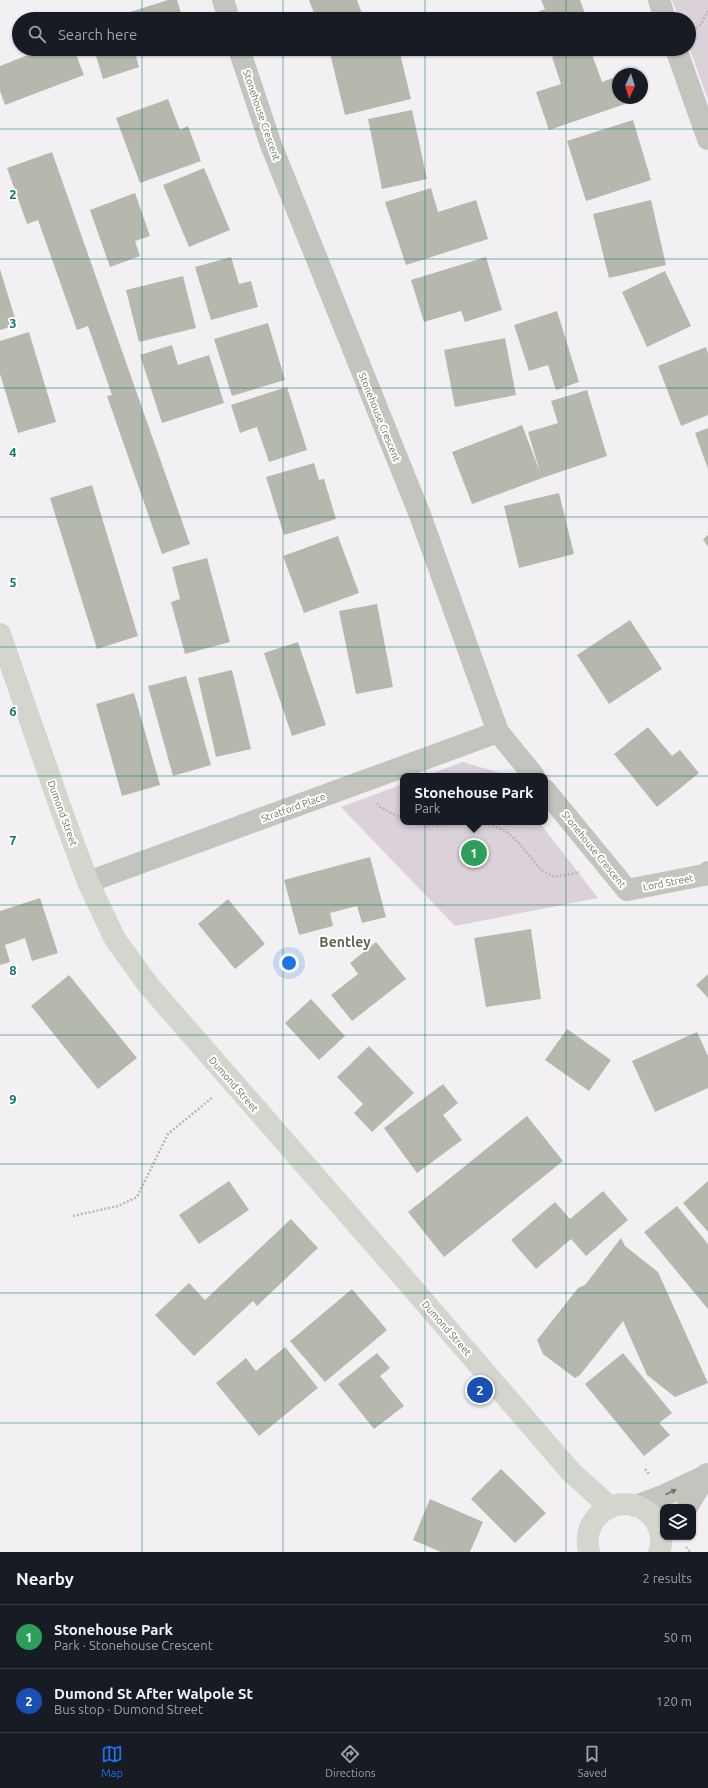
<!DOCTYPE html>
<html lang="en">
<head>
<meta charset="utf-8">
<style>
	body { margin:0; font-family:Ubuntu,sans-serif; background:#20242c; color:#f1f3f6 }
	.controls { position:absolute; right:12px; bottom:12px; display:grid; overflow:hidden; border-radius:8px; box-shadow:0 1px 3px #0004 }
	.controls button { width:36px; height:36px; display:grid; place-items:center; padding:0; border:0; border-bottom:1px solid #363941; background:#171b24; color:#f1f3f6; font:20px sans-serif }
	.compass { position:absolute; left:612px; top:68px; width:36px; height:36px; border-radius:50%; background:#171b24; box-shadow:0 1px 3px #0004; rotate:184deg }
	.you { position:absolute; left:289px; top:963px; width:14px; height:14px; margin:-10px; border:3px solid #fff; border-radius:50%; background:#1a73e8; box-shadow:0 0 0 6px #1a73e833 }
	.badge { display:grid; place-items:center; width:26px; height:26px; border-radius:50%; background:#1a73e8; color:#fff; font-size:13px; font-weight:700 }
	.pin { position:absolute; translate:-50% -50%; border:2px solid #fff; box-shadow:0 1px 4px #0006 }
	.popup { position:absolute; left:400px; top:773px; width:148px; height:52px; box-sizing:border-box; display:grid; place-content:center; border-radius:8px; background:#171b24; filter:drop-shadow(0 1px 3px #0005); font-size:13px; white-space:nowrap; color:#9ea1a6 }
	.popup b { font-size:15px; color:#f1f3f6 }
	.popup::after { content:''; position:absolute; left:50%; top:100%; margin-left:-8px; border:8px solid transparent; border-top-color:#171b24 }
	.list { margin:0; padding:0; list-style:none }
	h2 { display:flex; justify-content:space-between; align-items:center; height:52px; margin:0; padding:0 16px; font-size:17px }
	h2 small { font-size:13px; font-weight:400; color:#9ea1a6 }
	.list li { display:grid; grid-template-columns:26px 1fr auto; gap:12px; align-items:center; box-sizing:border-box; height:64px; padding:0 16px; border-top:1px solid #363941 }
	.list b { display:block; font-size:15px; white-space:nowrap }
	.list p { margin:0; font-size:13px; white-space:nowrap; color:#9ea1a6 }
	.list em { font-size:13px; font-style:normal; color:#9ea1a6 }
	.icon { flex:none; width:22px; height:22px; fill:none; stroke:currentColor; stroke-width:2; stroke-linecap:round; stroke-linejoin:round }
	.map { position:relative; flex:none; width:708px; height:1552px; overflow:hidden }
	.search { position:absolute; background:#171b24; box-shadow:0 1px 3px #0004; left:12px; right:12px; top:12px; height:44px; display:flex; align-items:center; gap:10px; box-sizing:border-box; padding:0 14px; border-radius:22px; color:#9ea1a6; font-size:15px }
	.sheet { height:180px; background:#171b24 }
	nav { display:flex; justify-content:space-around; align-items:center; box-sizing:border-box; height:56px; border-top:1px solid #363941; background:#171b24; font-size:11px; color:#9ea1a6 }
	nav a { display:grid; justify-items:center; gap:2px }
	nav .on { color:#1a73e8 }
	.map>svg:first-child { display:block }
</style>
</head>
<body>
<div class="map">
<svg width="708" height="1552" viewBox="0 0 708 1552">
	<rect width="100%" height="100%" fill="#f3f0f4"/>
	<path fill="#dbd1d8" d="M672 0H708V100L689 47V19H679Z
		M463 762 500 773 503 776H425Z
		M403 784V822H539L598 898 455 926 341 807Z"/>
	<path fill="#b7b8ad" d="M168 0H177L183 19H108Z
		M309 0H357L364 19H316Z
		M541 0H580L587 19H519L545 9Z
		M43 49H74L84 75 5 105 0 91V66Z
		M94 49H134L139 67 103 79Z
		M329 49H399L411 99 345 115Z
		M575 49H590L602 82 618 76V98H626L628 103 549 130 536 92 561 84 552 57Z
		M168 99 180 130 188 126 201 161 140 183 116 118Z
		M412 110 427 179 382 189 368 119Z
		M633 120 651 180 586 201 567 141Z
		M52 152 190 544 162 554 107 396 112 395 88 326 77 330 38 220 27 224 7 168Z
		M204 168 230 230 189 247 163 185Z
		M431 188 438 212 476 200 488 239 406 265 385 202Z
		M135 193 150 236 135 241 140 256 110 267 90 210Z
		M651 200 666 265 609 278 593 214Z
		M231 257 239 284 251 281 258 307 211 320 195 267Z
		M486 257 502 310 465 322 461 311 424 322 411 280Z
		M0 269 17 325 0 330Z
		M665 271 691 326 647 347 622 292Z
		M183 276 196 328 139 342 126 290Z
		M557 311 579 382 556 390 548 365 529 371 514 325Z
		M268 323 285 380 232 396 214 339Z
		M29 332 56 422 18 433 0 374V341Z
		M505 338 516 395 455 407 444 350Z
		M172 345 178 365 209 355 224 403 162 423 140 355Z
		M706 347 708 353V415L681 426 658 366Z
		M287 387 307 450 269 462 257 427 240 433 231 405Z
		M587 390 607 456 542 478 472 504 452 452 522 425 540 472 528 432 558 423 551 401Z
		M708 428V469L695 433Z
		M314 463 319 480 324 479 336 519 284 535 266 477Z
		M92 485 138 636 97 649 50 498Z
		M559 493 574 554 519 568 504 506Z
		M708 535V547L703 539Z
		M338 536 359 593 304 613 283 556Z
		M207 558 230 642 185 654 171 602 180 599 172 567Z
		M377 604 393 687 356 694 339 611Z
		M630 620 662 669 609 704 577 655Z
		M298 642 326 725 292 736 264 653Z
		M232 670 251 749 216 757 198 678Z
		M186 676 211 765 173 776 148 686Z
		M134 693 160 785 122 796 96 704Z
		M648 727 672 756 680 750 699 773 657 807 614 754Z
		M370 857 386 917 362 923 357 906 330 913 333 926 299 935 284 880Z
		M40 898 58 953 32 961 25 938 5 945 10 962 0 965V911Z
		M228 899 265 944 235 969 198 924Z
		M531 929 541 999 486 1007 474 938Z
		M376 942 406 979 352 1021 331 995 358 974 350 963Z
		M708 974V998L696 985Z
		M69 975 137 1058 98 1089 31 1006Z
		M311 999 345 1036 319 1060 285 1023Z
		M567 1029 611 1060 589 1091 545 1060Z
		M697 1032 708 1056V1088L655 1112 632 1061Z
		M369 1046 414 1093 372 1132 354 1113 363 1104 337 1077Z
		M443 1084 458 1103 443 1115 462 1140 417 1173 384 1128Z
		M527 1116 563 1161 444 1257 408 1212Z
		M229 1181 249 1210 199 1244 179 1215Z
		M708 1181V1232L683 1203Z
		M603 1191 628 1220 586 1256 571 1239 536 1269 511 1240 555 1202 570 1219Z
		M677 1206 708 1244V1309L644 1232Z
		M291 1219 318 1248 257 1306 253 1301 194 1356 155 1315 189 1283 205 1300Z
		M621 1238 625 1246 658 1272 708 1383 675 1397 647 1375 623 1321 580 1375 575 1378 543 1354 537 1340 578 1288 585 1285Z
		M352 1289 387 1330 325 1382 290 1341Z
		M285 1347 318 1388 259 1436 216 1383 246 1358 256 1371Z
		M377 1353 390 1368 380 1376 404 1406 374 1429 338 1384Z
		M623 1353 672 1413 659 1423 670 1435 644 1456 585 1384Z
		M501 1469 546 1513 515 1543 471 1499Z
		M430 1499 483 1522 470 1552H441L413 1540Z"/>
	<g fill="none" stroke-linecap="round" stroke-linejoin="round">
		<path stroke="#b9bab5" stroke-width="2.5" stroke-dasharray="2 2" stroke-linecap="butt" d="M693 31 701 24 708 11
			M377 803 380 807 403 819
			M409 822 423 826H435L476 823 491 825 506 831 519 843 541 870 555 877 580 872
			M73 1216 118 1206 137 1197 168 1134 213 1097
			M645 1469 650 1475
			M686 1547 690 1552"/>
		<path stroke="#c3c4bd" stroke-width="22" d="M223 0 229 19
			M659 0 665 19
			M239 49 271 145 420 515 498 732 534 776
			M676 49 708 139
			M545 790 627 890 704 875 708 872
			M88 882 498 732
			M635 1506 665 1495 705 1476
			M687 1507 707 1474"/>
		<path stroke="#d4d6ce" stroke-width="22" d="M0 634 62 812 88 882 115 939 149 986 390 1262 571 1472 610 1507
			M589 1552C578 1510 633 1485 656 1522 661 1531 663 1542 659 1552"/>
	</g>
	<defs><path id="oneway-solid" d="M-6-.8H1V-3.2L6.5 0L1 3.2V.8H-6Z"/></defs>
	<use fill="#70755c" href="#oneway-solid" transform="translate(671 1492) rotate(-24)"/>
	<path fill="none" stroke="#0f766e" stroke-width="1" stroke-opacity="0.55" d="M142 0V19M283 0V19M425 0V19M566 0V19M142 49V1552M283 49V1552M425 49V1552M566 49V1552M0 129H708M0 259H708M0 388H708M0 517H708M0 647H708M0 776H708M0 905H708M0 1035H708M0 1164H708M0 1293H708M0 1423H708"/>
	<g text-anchor="middle" stroke-width="4" stroke-linejoin="round" paint-order="stroke">
		<g font-size="10" fill="#70755c" stroke="#fff">
			<text transform="translate(262 115) rotate(71)" y="4">Stonehouse Crescent</text>
			<text transform="translate(380 417) rotate(68)" y="4">Stonehouse Crescent</text>
			<text transform="translate(293 807) rotate(-20)" y="4">Stratford Place</text>
			<text transform="translate(63 813) rotate(70)" y="4">Dumond Street</text>
			<text transform="translate(594 849) rotate(51)" y="4">Stonehouse Crescent</text>
			<text transform="translate(668 882) rotate(-11)" y="4">Lord Street</text>
			<text transform="translate(234 1084) rotate(49)" y="4">Dumond Street</text>
			<text transform="translate(447 1328) rotate(49)" y="4">Dumond Street</text>
		</g>
		<g font-size="14" font-weight="bold" fill="#626651" stroke="#fff">
			<text x="345" y="947">Bentley</text>
		</g>
	</g>
	<g font-size="13" text-anchor="middle" font-weight="bold" fill="#0f766e" stroke="#fff" stroke-width="4" stroke-linejoin="round" paint-order="stroke">
		<text x="13" y="199">2</text>
		<text x="13" y="328">3</text>
		<text x="13" y="457">4</text>
		<text x="13" y="587">5</text>
		<text x="13" y="716">6</text>
		<text x="13" y="845">7</text>
		<text x="13" y="975">8</text>
		<text x="13" y="1104">9</text>
	</g>
</svg>
<div class="controls">
<button><svg class="icon" aria-label="layers" viewBox="0 0 24 24"><path d="M12 4l9 5-9 5-9-5zM3 14l9 5 9-5"/></svg></button>
</div>
<svg class="compass" viewBox="-18 -18 36 36"><path d="M0-13l5 13h-10z" fill="#e53935"/><path d="M0 13l5-13h-10z" fill="#9ea1a6"/></svg>
<div class="you"></div>
<div class="pin badge" style="left:474px;top:853px;background:#2e9e5b">1</div>
<div class="popup"><b>Stonehouse Park</b>Park</div>
<div class="pin badge" style="left:480px;top:1390px;background:#1a4fb4">2</div>
<div class="search"><svg class="icon" aria-label="search" viewBox="0 0 24 24"><circle cx="10" cy="10" r="6"/><path d="M15 15l6 6"/></svg>Search here</div>
</div>
<section class="sheet">
<h2>Nearby<small>2 results</small></h2>
<ul class="list">
<li><span class="badge" style="background:#2e9e5b">1</span><div><b>Stonehouse Park</b><p>Park · Stonehouse Crescent</p></div><em>50 m</em></li>
<li><span class="badge" style="background:#1a4fb4">2</span><div><b>Dumond St After Walpole St</b><p>Bus stop · Dumond Street</p></div><em>120 m</em></li>
</ul>
</section>
<nav>
<a class="on"><svg class="icon" aria-label="map" viewBox="0 0 24 24"><path d="M3 6l6-2 6 2 6-2v14l-6 2-6-2-6 2zM9 4v14M15 6v14"/></svg>Map</a>
<a><svg class="icon" aria-label="directions" viewBox="0 0 24 24"><path d="M12 3l9 9-9 9-9-9zM9 14v-3h6M13 9l2 2-2 2"/></svg>Directions</a>
<a><svg class="icon" aria-label="saved" viewBox="0 0 24 24"><path d="M7 4h10v16l-5-4-5 4z"/></svg>Saved</a>
</nav>
</body>
</html>
